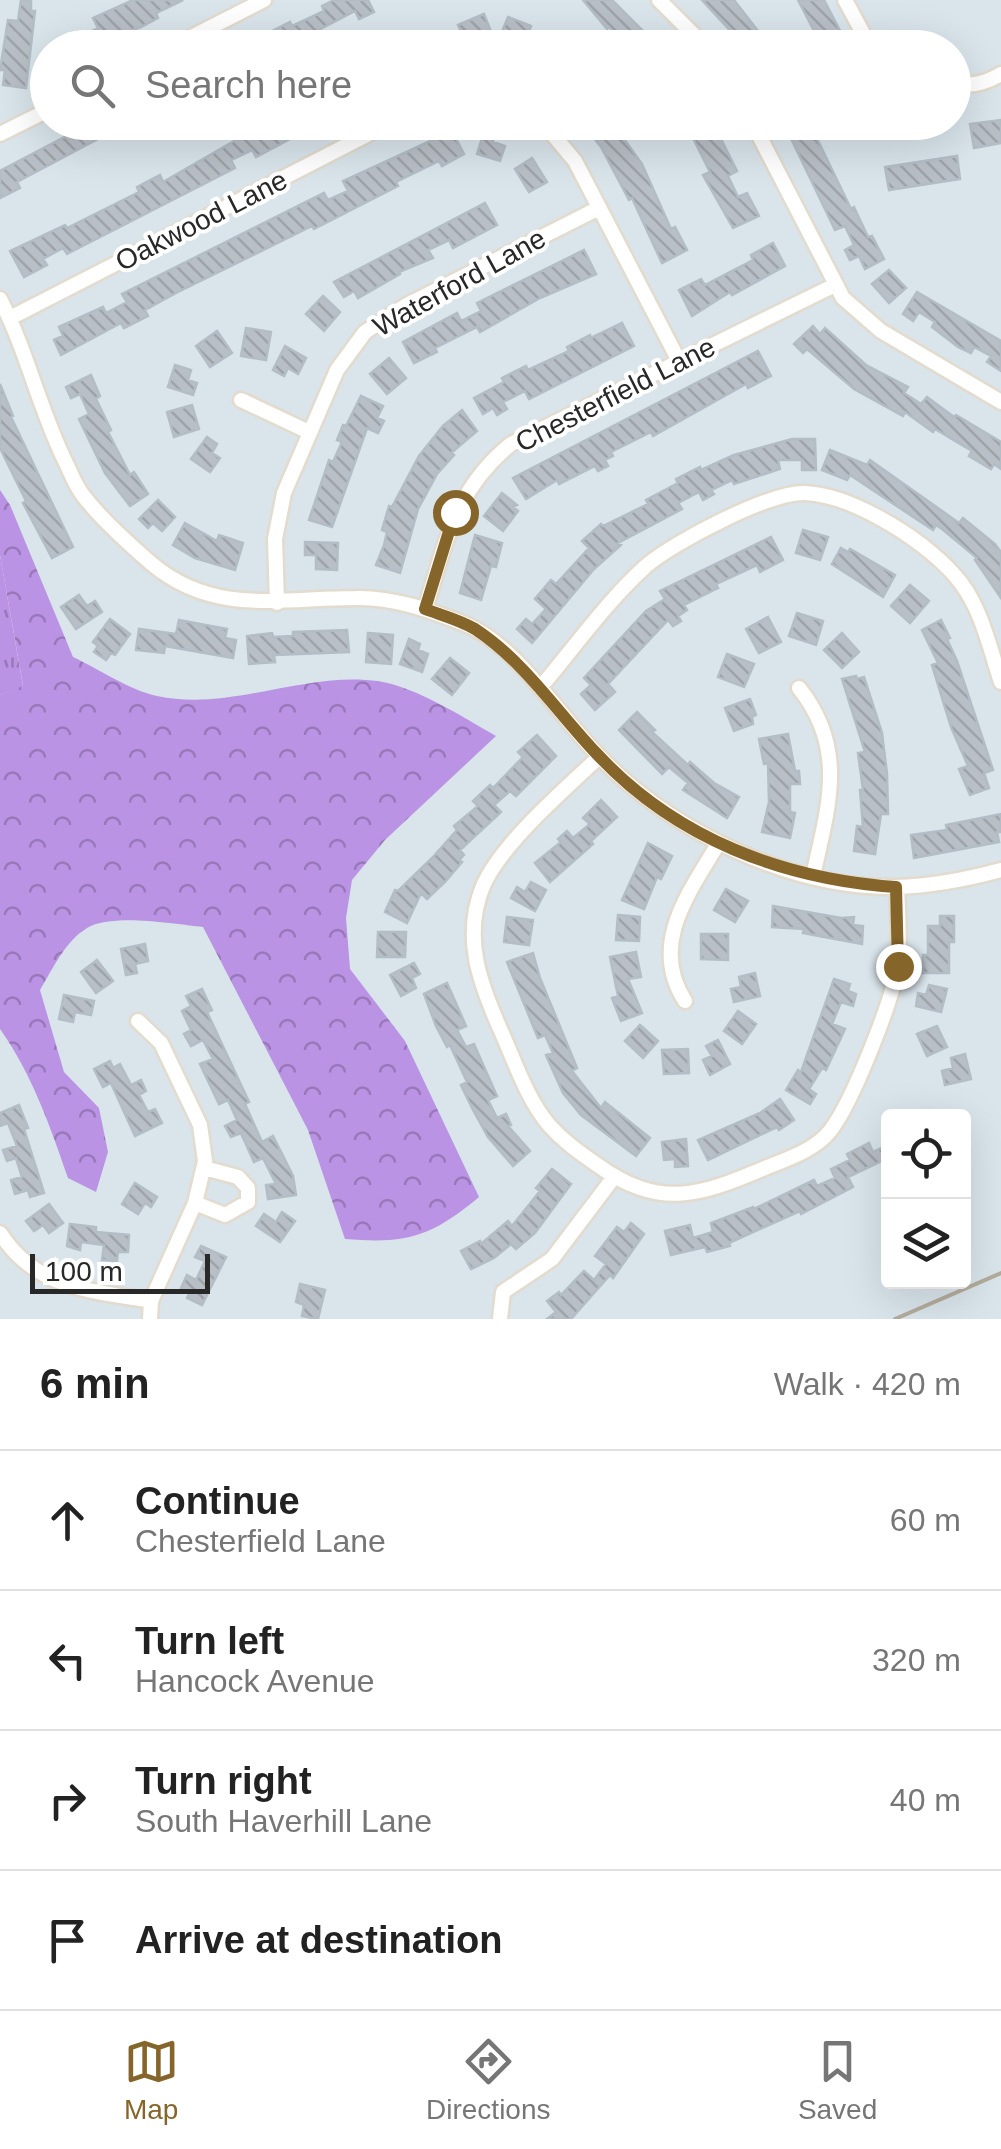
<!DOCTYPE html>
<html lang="en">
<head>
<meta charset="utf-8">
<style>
	body { margin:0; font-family:Helvetica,sans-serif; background:#f6f6f6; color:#222 }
	.controls { position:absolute; right:30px; bottom:30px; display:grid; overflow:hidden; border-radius:10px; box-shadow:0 10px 40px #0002 }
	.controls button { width:90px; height:90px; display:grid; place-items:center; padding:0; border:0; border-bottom:2px solid #e0e0e0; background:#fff; color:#222; font:50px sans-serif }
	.scale { position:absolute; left:30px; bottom:25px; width:180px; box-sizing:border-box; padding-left:10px; border:5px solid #282828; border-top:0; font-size:28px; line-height:35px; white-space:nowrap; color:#282828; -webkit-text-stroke:8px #fff; paint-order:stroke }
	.stop { position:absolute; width:30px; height:30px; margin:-22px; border:8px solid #856529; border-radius:50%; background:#fff }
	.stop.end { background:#856529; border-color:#fff; box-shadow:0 2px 10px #0008 }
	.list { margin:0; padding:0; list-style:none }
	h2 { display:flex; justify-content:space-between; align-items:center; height:130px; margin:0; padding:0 40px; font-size:42px }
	h2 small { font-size:32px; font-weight:400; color:#767676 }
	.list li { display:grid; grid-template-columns:65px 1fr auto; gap:30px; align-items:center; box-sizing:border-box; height:140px; padding:0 40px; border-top:2px solid #e0e0e0 }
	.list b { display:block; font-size:38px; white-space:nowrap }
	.list p { margin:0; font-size:32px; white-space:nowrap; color:#767676 }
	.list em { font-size:32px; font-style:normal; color:#767676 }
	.icon { flex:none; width:55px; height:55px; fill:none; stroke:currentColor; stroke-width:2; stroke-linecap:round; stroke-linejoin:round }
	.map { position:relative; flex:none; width:1001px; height:1319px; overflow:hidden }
	.search { position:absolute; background:#fff; box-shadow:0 10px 40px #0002; left:30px; right:30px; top:30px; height:110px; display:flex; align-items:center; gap:25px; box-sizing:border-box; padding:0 35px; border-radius:55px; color:#767676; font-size:38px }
	.sheet { height:690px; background:#fff }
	nav { display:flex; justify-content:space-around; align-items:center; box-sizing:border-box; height:140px; border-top:2px solid #e0e0e0; background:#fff; font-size:28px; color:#767676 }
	nav a { display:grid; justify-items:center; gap:5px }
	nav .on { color:#856529 }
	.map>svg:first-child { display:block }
</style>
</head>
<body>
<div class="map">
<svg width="1001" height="1319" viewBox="0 0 1001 1319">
	<defs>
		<pattern id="forest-crowns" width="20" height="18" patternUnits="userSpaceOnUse" patternTransform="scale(2.5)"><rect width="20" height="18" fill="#bb93e4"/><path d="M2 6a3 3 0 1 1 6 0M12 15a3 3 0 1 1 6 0" fill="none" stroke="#9878b9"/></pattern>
		<pattern id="park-tufts" width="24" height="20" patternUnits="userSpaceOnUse" patternTransform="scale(2.5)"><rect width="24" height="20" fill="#bb93e4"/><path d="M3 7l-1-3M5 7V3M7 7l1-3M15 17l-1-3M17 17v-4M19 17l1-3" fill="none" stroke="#9878b9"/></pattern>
		<pattern id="building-back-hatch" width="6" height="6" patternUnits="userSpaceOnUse" patternTransform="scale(2.5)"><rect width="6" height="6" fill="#b9bfc6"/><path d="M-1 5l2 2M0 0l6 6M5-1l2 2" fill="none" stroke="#9fa4aa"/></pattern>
	</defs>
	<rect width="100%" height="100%" fill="#d9e4eb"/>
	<path fill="url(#forest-crowns)" d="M0 490 10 505 73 657C99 669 129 690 157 696 230 712 304 671 378 681 416 687 463 717 496 736L385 840 352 880 346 918 350 969 405 1041 479 1197C431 1237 407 1244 345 1239L308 1130 203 927C174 924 112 913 87 928 66 940 52 970 40 990L64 1072 99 1108 108 1152 96 1192 68 1178C50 1126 32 1074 0 1029V695L23 685 0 555Z"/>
	<path fill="url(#park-tufts)" d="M0 555 23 686 0 695Z"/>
	<path fill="url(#building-back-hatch)" stroke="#b3bdc6" stroke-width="2.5" d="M21 0H31V11H35L26 88 3 85 5 70H0L8 20 18 21Z
		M133 0H183L156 13 158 18 141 27 95 43 98 48H46L77 32 80 37 98 28 93 18Z
		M334 0H368L374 12 359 19 355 11 284 48 274 30 290 22 292 26 303 21 324 11 322 6Z
		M583 0H612L660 48H629L609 27 607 29Z
		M702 0H734L771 48H746Z
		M798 0H824L849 48H823Z
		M484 14 492 34 467 45 458 25Z
		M508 17 531 26 523 48 499 39Z
		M1001 120V143L974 148 970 124Z
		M93 122H130L17 182 20 188 0 198V171Z
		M267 122H322L256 157 252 150 231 160 235 168 67 254 63 248 43 259 47 265 24 277 10 251 65 225 67 228 139 192 137 187 160 175 163 182Z
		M581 122H610L622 136 642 164 671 229 675 227 687 250 662 263 632 198 629 200 601 147Z
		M685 122H709L714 133 717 131 737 171 728 176 738 197 747 193 759 216 733 228 703 175 710 172Z
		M802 122H809L851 209 854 207 868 237 872 236 884 259 865 269 859 256 850 260 845 250 854 245 845 226 835 230 787 130Z
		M485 129 496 132 493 142 505 146 500 161 477 154Z
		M452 131 464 154 442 166 439 161 396 182 398 186 314 229 312 226 176 293 145 310 148 316 124 328 121 323 61 355 54 340 63 336 59 327 103 307 106 313 127 302 122 294 324 193 328 200 348 191 343 181Z
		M957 156 960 179 889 190 885 167Z
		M532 158 547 182 529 192 515 169Z
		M485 203 497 225 453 248 449 240 428 250 433 258 399 272 400 274 358 298 354 291 344 297 334 282Z
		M773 243 785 266 732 295 730 292 692 316 679 290 701 279 705 285 753 260 751 255Z
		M584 250 596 274 540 298 480 332 477 327 435 348 437 352 414 363 403 342 457 313 461 321 481 311 477 303Z
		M889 270 906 288 889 303 872 284Z
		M917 292 1001 341V371L987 362 991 356 974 347 971 353 958 347 932 327 935 322 919 312 913 321 903 314Z
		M323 296 340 312 324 331 306 314Z
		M622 323 634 346 529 399 525 391 503 402 507 409 497 415 493 408 483 414 474 398 504 382 502 378 526 366 528 370 569 351 567 347 590 335 591 338Z
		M813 326 820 334 825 328 866 365 908 387 904 393 921 404 927 397 954 417 956 415 1001 442V469L994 464 991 469 969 456 972 451 935 429 933 432 905 412 903 416 854 389 807 349 803 353 794 344Z
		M246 328 271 332 266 360 241 356Z
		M217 331 232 353 210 367 196 346Z
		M285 346 306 358 298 374 288 368 284 376 273 370Z
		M758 351 771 376 748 388 746 384 653 436 651 432 611 452 613 456 605 460 608 466 598 471 595 466 559 484 557 480 526 499 513 478Z
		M389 358 406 378 387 394 370 374Z
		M175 365 191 370 188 380 197 383 193 395 168 387Z
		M91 375 100 396 96 399 111 430 108 432 130 475 134 472 148 494 130 506 105 473 79 419 89 414 80 394 71 398 66 387Z
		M0 384 13 416 11 417 73 547 52 558 23 503 26 501 0 448Z
		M361 396 383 406 377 418 384 421 378 433 367 428 332 527 309 520 329 460 333 462 342 442 337 440 343 425 346 426Z
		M192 405 199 429 174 437 167 412Z
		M462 410 477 431 451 453 454 455 437 474 418 509 400 573 376 565 384 545 387 532 382 530 389 506 392 507 419 456 443 426Z
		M207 437 217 444 212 453 220 458 210 472 191 459Z
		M792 439H815L816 470H802V460H778L780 469 734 484 732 480 711 490 714 494 703 500 699 492 678 503 682 509 618 543 621 545 594 569 532 643 517 629 526 619 532 624 546 609 535 599 551 580 556 584 589 548 582 541 601 524 603 526 648 504 646 500 678 483 676 479 700 467 701 470 734 455Z
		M830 450 867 465 870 460 959 523 963 518 995 544 1001 552V598L975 560 977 558 942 529 936 525 933 530 850 475 847 480 822 470Z
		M502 493 517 505 513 507 518 511 503 531 484 516Z
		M158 500 175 517 162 531 153 523 148 528 139 519Z
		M185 523 217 541 219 535 243 543 235 570 195 558 173 545Z
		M803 530 828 537 820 560 796 553Z
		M475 535 502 543 496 567 491 566 481 600 460 593Z
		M771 537 783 560 760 572 757 565 716 584 718 588 684 605 687 610 678 616 681 621 673 626 668 620 608 684 615 692 595 710 581 694 591 685 584 678 646 611 665 599 660 591Z
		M305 542 338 543 337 570 316 569V555H305Z
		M841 548 848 552 850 549 895 575 883 597 832 564Z
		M910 585 929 601 910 623 891 606Z
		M79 595 87 606 95 601 102 612 76 629 61 607Z
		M797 613 823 621 816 645 789 636Z
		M768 617 781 642 759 653 746 629Z
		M110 619 130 634 115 655 111 653 106 660 94 652 98 646 93 642Z
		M179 620 227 629 225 638 236 640 233 658 165 646 164 653 136 650 139 629 176 634Z
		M941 620 950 638 947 639 957 661 993 770 984 773 989 788 970 795 959 769 968 766 951 727 932 665 938 663 922 630Z
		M347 630 349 652 274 655 275 662 249 664 247 636 272 633 273 637 293 636V632Z
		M368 633 393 635 391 664 366 662Z
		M842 633 859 652 842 668 824 650Z
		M409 639 420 644 418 650 428 654 422 672 400 664Z
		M727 654 754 664 744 687 718 677Z
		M450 658 469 673 452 695 432 679Z
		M856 676 857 679 864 677 882 733 887 774 888 814H881L875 854 854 851 857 826 863 827 860 790H863L858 753 865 752 842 679Z
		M750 699 756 715 752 717 753 724 734 731 725 708Z
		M637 712 655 730 652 732 688 765 690 762 714 783 739 797 727 818 683 790 688 783 669 767 662 774 619 730Z
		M788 734 795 771H799L800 784H790V812L795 813 790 838 762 832 769 802 768 763 764 764 759 739Z
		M537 735 556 756 516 796 510 791 494 805 501 812 460 850 464 855 459 860 462 862 445 882 427 899 421 893 407 923 385 912 395 890 398 891 432 858 457 830 454 826 478 806 473 801 490 785 493 788 523 757 518 752Z
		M601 800 617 817 591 841 593 844 550 882 535 863 561 842 558 839 567 831 573 838 590 824 583 818Z
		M1001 814V832H997L999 842 914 858 911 835 947 830 946 825Z
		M648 843 672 856 661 879 657 877 644 909 622 900Z
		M531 882 546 890 535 911 511 898 517 887 525 892Z
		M726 889 748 901 735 922 714 910Z
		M773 906 841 918 854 917 853 925 863 926 862 944 803 933 804 929 772 927Z
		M618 915 640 917 639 941 616 940Z
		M940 916H954V942H949V973H923V955H928V926H940Z
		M507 917 533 920 529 945 504 942Z
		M378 932H406L405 957H377Z
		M701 934H728V960L701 959Z
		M145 944 148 961 135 964 137 973 126 975 121 949Z
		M636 952 641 977 628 979 642 1013 621 1021 612 998 618 996 610 957Z
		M533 953 540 978 577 1068 572 1071 601 1108 605 1102 650 1138 636 1156 581 1115 563 1093 546 1055 553 1053 545 1035 538 1038 507 962Z
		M97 960 113 981 96 993 81 972Z
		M414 963 420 974 412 978 416 988 401 996 390 975Z
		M755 973 760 996 734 1002 731 989 741 987 739 977Z
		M834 979 850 984 848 991 856 994 853 1006 841 1002 832 1024 845 1029 826 1070 822 1068 809 1089 816 1094 810 1104 786 1090 798 1070 801 1072Z
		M447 983 466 1026 457 1030 466 1047 474 1044 497 1096 488 1100 497 1118 506 1114 511 1125 508 1126 530 1151 513 1166 488 1137 472 1108 461 1085 467 1082 450 1045 447 1047 436 1026 424 994Z
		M929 985 947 989 941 1012 916 1006 918 993 926 995Z
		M202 989 212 1010 207 1012 249 1102 245 1104 262 1142 273 1136 293 1176 296 1195 268 1199 266 1185 276 1184 263 1158 254 1162 241 1133 231 1137 225 1126 237 1120 228 1100 219 1104 200 1064 213 1059 203 1040 191 1046 184 1034 191 1030 182 1011 191 1006 186 996Z
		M64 995 94 1001 91 1015 75 1012 73 1022 59 1019Z
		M738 1011 756 1024 742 1044 724 1031Z
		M640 1025 658 1041 643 1058 625 1041Z
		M937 1026 947 1047 927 1056 917 1034Z
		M718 1040 730 1064 710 1075 703 1060 712 1056 706 1046Z
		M688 1049 689 1073 664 1074 662 1050Z
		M965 1054 971 1079 945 1085 942 1071 953 1068 951 1058Z
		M110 1061 113 1068 120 1064 131 1085 141 1080 146 1091 139 1095 148 1112 155 1109 162 1123 135 1136 111 1083 103 1087 94 1069Z
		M780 1099 794 1120 779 1130 777 1127 708 1160 698 1140 760 1113Z
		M19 1105 28 1128 24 1129 44 1193 30 1197 28 1190 15 1194 11 1180 22 1177 16 1158 7 1161 3 1150 17 1146 8 1123 0 1126V1113Z
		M686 1139 688 1166 675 1167V1159L664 1160 662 1142Z
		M869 1143 873 1152 888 1145V1158L848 1177 853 1187 801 1214 800 1211 729 1243 730 1246 707 1252 705 1247 671 1255 665 1231 690 1225 693 1238 713 1232 711 1223 753 1207 754 1209 814 1180 817 1186 835 1178 831 1169 850 1160 847 1154Z
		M552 1169 571 1184 535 1233 516 1249 511 1244 494 1258 471 1269 461 1251 480 1241 481 1244 508 1221 512 1226 540 1191 536 1188Z
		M135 1183 157 1197 151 1207 145 1203 138 1214 122 1204Z
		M49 1204 63 1223 49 1233 43 1225 34 1231 26 1221Z
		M282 1212 295 1221 280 1242 256 1226 264 1214 276 1222Z
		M631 1223 644 1234 613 1278 610 1275 571 1319H547L556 1312 547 1301 559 1292 561 1295 584 1271 594 1280 606 1264 595 1256 617 1227 624 1232Z
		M70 1224 96 1227V1232L129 1235 128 1252H118L117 1261 102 1260 104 1245 81 1242 80 1250 67 1246Z
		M201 1246 226 1257 202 1305 187 1298 190 1292 181 1288 187 1275 196 1280 205 1261 195 1257Z
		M300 1284 325 1290 318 1319 302 1316 304 1305 296 1302Z"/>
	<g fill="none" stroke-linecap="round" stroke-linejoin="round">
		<g stroke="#e2dbce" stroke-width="19">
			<path id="street" d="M659 0 707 48
				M845 0 871 48
				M170 48 264 0
				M954 82C970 88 986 83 1001 74
				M538 122 549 130 575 161 679 361
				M752 122 843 298 881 331 1001 402
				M0 134 48 110
				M0 299C27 351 39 408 65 461 70 471 75 485 82 494 99 517 130 545 152 564 214 616 282 598 355 598 393 597 429 610 465 624 518 646 559 716 599 756 671 831 791 889 896 887 931 886 968 879 1001 870
				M10 318 392 122
				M241 400 309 432
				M277 603 275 539 284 493 337 370 365 332 405 306 599 208
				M425 609C446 543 454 490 511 444L835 285
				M540 688C574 648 607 601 646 566 674 542 769 492 805 493 854 495 932 544 961 583 982 611 990 649 1001 682
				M799 688C848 749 828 807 813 876
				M599 757C565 789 501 844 483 886 462 937 480 984 501 1031 515 1062 527 1099 549 1125 563 1141 579 1152 596 1164 659 1210 699 1196 765 1168 787 1159 815 1150 830 1131 852 1103 894 998 898 963 900 938 898 912 897 887
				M685 1001C649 945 688 894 718 844
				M138 1021 161 1043 200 1125 205 1161 195 1203 151 1301 150 1319
				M195 1203 225 1215 248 1202V1188L238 1177 204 1168
				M0 1233C37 1290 90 1290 151 1301
				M500 1319 503 1292 552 1259 614 1177"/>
		</g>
		<use href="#street" stroke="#fff" stroke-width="14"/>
		<path stroke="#b3ac9c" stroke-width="4" d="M895 1319 1001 1273"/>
	</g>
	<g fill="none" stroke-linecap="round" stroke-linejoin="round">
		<path stroke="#856529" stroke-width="12" d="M455 512 425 609C441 615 460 620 475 629 524 661 557 712 597 754 676 839 783 879 896 887L898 966"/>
	</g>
	<g text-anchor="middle" stroke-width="8" stroke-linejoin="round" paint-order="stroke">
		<g font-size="28" fill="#282828" stroke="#fff">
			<text transform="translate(201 220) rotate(-27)" y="10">Oakwood Lane</text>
			<text transform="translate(459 282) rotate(-29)" y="10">Waterford Lane</text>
			<text transform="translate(615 394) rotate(-27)" y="10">Chesterfield Lane</text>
		</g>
	</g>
</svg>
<div class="controls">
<button><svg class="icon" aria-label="locate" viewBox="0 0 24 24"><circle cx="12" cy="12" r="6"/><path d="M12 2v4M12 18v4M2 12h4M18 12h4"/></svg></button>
<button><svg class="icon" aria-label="layers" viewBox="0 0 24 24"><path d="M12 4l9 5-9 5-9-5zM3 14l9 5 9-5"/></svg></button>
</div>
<div class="scale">100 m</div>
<div class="stop" style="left:455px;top:512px"></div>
<div class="stop end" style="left:898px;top:966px"></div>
<div class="search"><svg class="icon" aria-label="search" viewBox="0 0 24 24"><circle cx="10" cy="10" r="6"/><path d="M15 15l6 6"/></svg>Search here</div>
</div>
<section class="sheet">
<h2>6 min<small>Walk · 420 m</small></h2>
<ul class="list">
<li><svg class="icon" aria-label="ahead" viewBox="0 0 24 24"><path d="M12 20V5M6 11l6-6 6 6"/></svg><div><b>Continue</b><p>Chesterfield Lane</p></div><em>60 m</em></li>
<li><svg class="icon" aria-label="left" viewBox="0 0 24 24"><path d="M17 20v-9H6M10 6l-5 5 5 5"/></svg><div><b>Turn left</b><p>Hancock Avenue</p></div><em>320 m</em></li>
<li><svg class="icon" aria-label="right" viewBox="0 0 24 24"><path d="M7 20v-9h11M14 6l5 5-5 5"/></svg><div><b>Turn right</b><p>South Haverhill Lane</p></div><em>40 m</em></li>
<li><svg class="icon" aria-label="arrive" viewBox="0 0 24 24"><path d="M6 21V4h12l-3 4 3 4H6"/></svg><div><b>Arrive at destination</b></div></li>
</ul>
</section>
<nav>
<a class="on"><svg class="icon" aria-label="map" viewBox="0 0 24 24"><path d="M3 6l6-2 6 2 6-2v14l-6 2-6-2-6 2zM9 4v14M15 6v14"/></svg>Map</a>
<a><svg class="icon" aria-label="directions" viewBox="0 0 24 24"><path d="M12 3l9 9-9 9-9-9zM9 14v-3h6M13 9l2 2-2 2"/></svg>Directions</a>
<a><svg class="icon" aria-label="saved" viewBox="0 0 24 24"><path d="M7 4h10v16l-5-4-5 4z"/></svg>Saved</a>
</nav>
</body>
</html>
